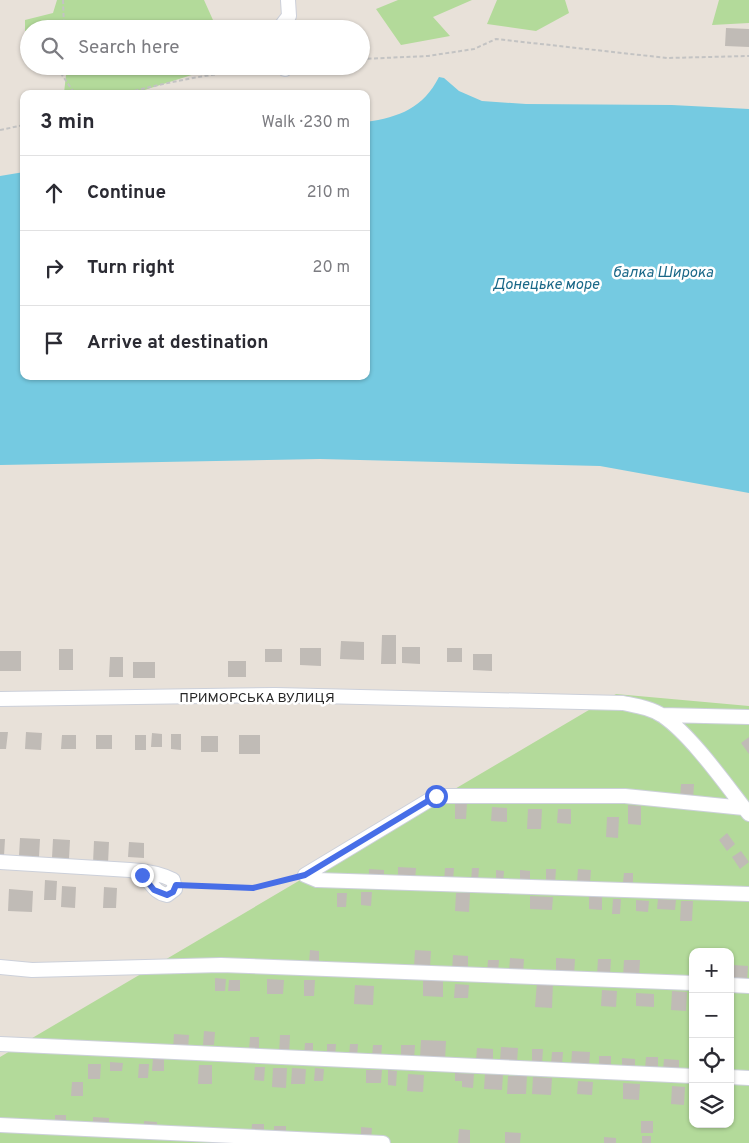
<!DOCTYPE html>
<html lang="en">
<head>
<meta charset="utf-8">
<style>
	body { margin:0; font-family:Overpass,sans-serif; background:#f2f2f3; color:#2b2b33 }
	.controls { position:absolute; right:15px; bottom:15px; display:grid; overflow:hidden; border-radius:10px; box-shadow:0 1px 4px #0004 }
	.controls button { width:45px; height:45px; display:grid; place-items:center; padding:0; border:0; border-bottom:1px solid #e1e1e2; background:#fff; color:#2b2b33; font:25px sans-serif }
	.stop { position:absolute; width:15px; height:15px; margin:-11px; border:4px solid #476ee7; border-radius:50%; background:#fff }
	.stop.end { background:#476ee7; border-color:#fff; box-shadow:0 1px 5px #0008 }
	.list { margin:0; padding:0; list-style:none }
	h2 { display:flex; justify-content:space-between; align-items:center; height:65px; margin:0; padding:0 20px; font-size:21px }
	h2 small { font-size:16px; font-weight:400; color:#7c7c81 }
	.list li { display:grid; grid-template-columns:32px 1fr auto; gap:15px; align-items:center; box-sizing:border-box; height:75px; padding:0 20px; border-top:1px solid #e1e1e2 }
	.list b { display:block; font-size:19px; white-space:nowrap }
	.list em { font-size:16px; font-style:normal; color:#7c7c81 }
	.icon { flex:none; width:28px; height:28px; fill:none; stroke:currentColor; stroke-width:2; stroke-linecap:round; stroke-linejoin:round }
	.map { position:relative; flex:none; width:749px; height:1143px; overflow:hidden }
	.search { position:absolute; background:#fff; box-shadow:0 1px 4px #0004; left:20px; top:20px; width:350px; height:55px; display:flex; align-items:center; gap:12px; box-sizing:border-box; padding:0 18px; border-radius:28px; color:#7c7c81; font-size:19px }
	.panel { position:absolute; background:#fff; box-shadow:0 1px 4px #0004; left:20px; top:90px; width:350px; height:290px; border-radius:10px }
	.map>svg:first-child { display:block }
</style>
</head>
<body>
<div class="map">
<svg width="749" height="1143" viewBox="0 0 749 1143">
	<rect width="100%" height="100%" fill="#e8e1d9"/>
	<path fill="#b3da9a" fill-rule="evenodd" d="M57 0H204L217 29H29V31H25V20L53 13Z
		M398 0H472L433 17 450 36 401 45 376 9Z
		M497 0H565L569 13 536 31 487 24Z
		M719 0H749V23L712 25Z
		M67 66H220L135 93H64Z
		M616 694 749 706V1143H0V1057ZM693 952H730V1124H693Z"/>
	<path fill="#75cae1" d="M439 77 444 78 459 91 482 101 526 104 672 105 749 109V493L600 466 320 459 0 465V176L24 172V376H366V122C400 117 423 108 439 77Z"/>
	<path fill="#c0bbb6" d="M726 28 749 29V47L725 46Z
		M382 635H396V664H381Z
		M341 641 364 642V660L340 659Z
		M402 647H420V664L402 663Z
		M300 648H321V666L300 665Z
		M447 648H462V662H447Z
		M59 649H73V670H59Z
		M265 649H282V662H265Z
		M0 651H21V671H0Z
		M473 654H492V671L473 670Z
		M110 657H123V677H109Z
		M228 661H246V677H228Z
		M133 662H155V678H133Z
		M0 732H8L6 749H0Z
		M26 732 42 733 41 750 25 749Z
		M152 733 162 734V747H151Z
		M171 734H181V750L171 749Z
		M62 735H76V749H61Z
		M96 735H112V749H96Z
		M135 735H146V750H135Z
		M239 735H260V754H239Z
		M201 736H218V752H201Z
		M749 737V754L741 743Z
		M681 784H694L693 801 680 800Z
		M455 802 467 803 466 819H455Z
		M628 805 641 806V825L628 824Z
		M492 807 507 808V822L491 821Z
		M528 809H542L541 829H527Z
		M558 809H571V824L557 823Z
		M607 817H619L618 838 606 837Z
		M727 833 735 844 727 851 719 840Z
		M20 838 40 839 39 857 19 856Z
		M0 839H5L4 856H0Z
		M53 839 70 840 69 859 52 858Z
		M94 841 109 842 108 864 93 863Z
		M129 842 144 843V858L128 857Z
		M741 851 749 862 740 869 732 857Z
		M398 867 416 868 415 881 398 880Z
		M445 868H454L453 881H444Z
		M472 868H479L478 881H471Z
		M369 869 384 870V879H369Z
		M546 869H556L555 884 546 883Z
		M578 869 591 870 590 884 577 883Z
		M496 870 504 871 503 883H496Z
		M520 870 530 871V883H520Z
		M624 873H633V883L623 882Z
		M45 880 57 881 56 900H44Z
		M62 886 76 887 75 908 61 907Z
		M104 887 117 888 116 908H103Z
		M9 889 33 891 32 912 8 911Z
		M361 892H372L371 906 361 905Z
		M337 893H347L346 907H337Z
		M456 893H470L469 912 455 911Z
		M530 896 553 897 552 910 530 909Z
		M589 896 602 897V910L589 909Z
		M613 899H621L620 914H612Z
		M658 899 676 900 675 910 657 909Z
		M636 900 649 901 648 912 636 911Z
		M681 901H693L692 921H680Z
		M310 950 319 951V964L309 963Z
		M415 950 431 951 430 968 414 967Z
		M453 955 468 956V971H452Z
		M510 958 524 959 523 973 509 972Z
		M556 958 575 959 574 975 556 974Z
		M598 959H611L610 976 597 975Z
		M488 960H499L498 973 487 972Z
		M624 960H640L639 978 623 977Z
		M733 965 748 966 747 982 732 981Z
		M215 978 226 979 225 991H215Z
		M267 979 284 980 283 994H267Z
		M229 980H240V991H228Z
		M304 980H315L314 996H304Z
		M423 980 443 981V997L423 996Z
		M537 982 553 983 552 1008 535 1007Z
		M455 984 469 985 468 998H454Z
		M355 985 374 986 373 1005 354 1004Z
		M602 990 617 991 616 1007 601 1006Z
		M672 991 687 992 686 1011 671 1010Z
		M636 993 654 994V1007L636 1006Z
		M204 1031 215 1032 214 1045H203Z
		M174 1034 189 1035 188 1050H173Z
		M280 1035H290L289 1054H279Z
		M250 1037H259V1051L249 1050Z
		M421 1040 446 1041 445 1060 420 1058Z
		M305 1043H313V1057L304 1056Z
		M327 1044H336L335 1057 327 1056Z
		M350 1044H358L357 1057 349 1056Z
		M373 1045H382L381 1058 372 1057Z
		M401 1045H415L414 1059 401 1058Z
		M501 1047 518 1048 517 1062 500 1061Z
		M477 1048 493 1049V1061L476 1060Z
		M532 1049H543L542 1064 532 1063Z
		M572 1051 590 1052 589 1067 571 1066Z
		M552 1052H563L562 1065 551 1064Z
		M599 1056H611V1067H599Z
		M646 1057H658V1070L645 1069Z
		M153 1058H164V1071H152Z
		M622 1058 635 1059V1070L622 1069Z
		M664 1059 679 1060V1071L663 1070Z
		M110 1062 123 1063 122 1071H110Z
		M88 1064H101L100 1079H88Z
		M139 1064H149L148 1078H138Z
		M199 1065H212V1084H198Z
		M255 1067H265L264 1081 254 1080Z
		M273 1068H287L286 1088 272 1087Z
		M292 1068 306 1069 305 1084H291Z
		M315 1068 324 1069 323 1081H314Z
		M366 1070H382L381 1083H366Z
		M388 1070 397 1071 396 1086 388 1085Z
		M455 1073 474 1074 473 1088 462 1087V1081H455Z
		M408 1074 424 1075 423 1092 407 1091Z
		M485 1074 503 1075 502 1090 484 1089Z
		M508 1076H527L526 1094H507Z
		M533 1077 552 1078 551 1095 532 1094Z
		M578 1081 593 1082 592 1095 577 1094Z
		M72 1082H83V1096H71Z
		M623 1083 640 1084 639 1100 623 1099Z
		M672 1086 685 1087 684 1105 671 1104Z
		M55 1115H66V1127L55 1126Z
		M93 1117 109 1118V1128H93Z
		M144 1121 157 1122V1131H144Z
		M641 1121H653V1133H641Z
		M252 1124H264V1136L251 1135Z
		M274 1126H286V1137H274Z
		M361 1127 372 1128 371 1140H361Z
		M459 1129 470 1130V1143H458Z
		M505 1132 521 1133 520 1143H505Z
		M642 1136H651V1143H642Z
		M604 1137 616 1138V1143H604Z"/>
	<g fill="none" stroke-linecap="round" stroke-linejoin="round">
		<g stroke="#ccd0da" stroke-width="16">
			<path id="minor" d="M279 29 289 16 288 0
				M283 66 285 69
				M0 699 275 695 623 703C637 706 651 708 663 716 692 736 726 785 749 814
				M661 715 749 717
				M0 862 130 870C146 871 159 873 173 880L175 889 167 895C153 892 152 882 142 875 139 873 134 871 130 870
				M305 875 436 796H625L744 808
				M305 875 317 880 749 894
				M0 967 32 970 221 965 693 983
				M730 985 749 986
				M0 1044 693 1076
				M730 1077 749 1078
				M0 1125 383 1143"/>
		</g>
		<path stroke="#c3c3c3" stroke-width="2" stroke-dasharray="4 2.5" stroke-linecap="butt" d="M63 0 64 29
			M361 59 428 56 474 49 496 39 667 58 749 56
			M61 66 62 75 75 94
			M297 67 304 66
			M122 94C172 81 221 71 272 69
			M0 130 24 125
			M185 886 253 889 294 878"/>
		<use href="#minor" stroke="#fff" stroke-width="14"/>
	</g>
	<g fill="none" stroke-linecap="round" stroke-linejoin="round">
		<path stroke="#476ee7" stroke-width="6" d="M142 875 154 890 167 895 173 892 176 885 253 888 305 875 436 796"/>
	</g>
	<g text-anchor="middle" stroke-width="5" stroke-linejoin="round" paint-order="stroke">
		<g font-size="14" fill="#272727" stroke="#fff">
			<text x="257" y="702">ПРИМОРСЬКА ВУЛИЦЯ</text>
		</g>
		<g font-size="15" font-style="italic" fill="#1a6888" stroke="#fff">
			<text x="663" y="277">балка Широка</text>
			<text x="546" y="289">Донецьке море</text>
		</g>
	</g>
</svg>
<div class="controls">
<button>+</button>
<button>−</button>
<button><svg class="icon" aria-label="locate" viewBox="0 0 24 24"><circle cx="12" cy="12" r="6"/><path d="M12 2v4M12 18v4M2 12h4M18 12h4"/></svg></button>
<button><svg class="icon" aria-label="layers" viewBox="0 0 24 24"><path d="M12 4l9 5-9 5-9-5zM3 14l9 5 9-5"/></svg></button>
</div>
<div class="stop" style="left:436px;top:796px"></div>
<div class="stop end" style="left:142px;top:875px"></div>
<div class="search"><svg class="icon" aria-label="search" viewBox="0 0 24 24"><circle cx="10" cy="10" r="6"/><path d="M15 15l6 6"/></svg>Search here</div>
<section class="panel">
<h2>3 min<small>Walk · 230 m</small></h2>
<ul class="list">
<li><svg class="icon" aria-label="ahead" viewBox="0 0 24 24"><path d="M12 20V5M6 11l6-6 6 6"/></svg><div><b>Continue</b></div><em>210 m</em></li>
<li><svg class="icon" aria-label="right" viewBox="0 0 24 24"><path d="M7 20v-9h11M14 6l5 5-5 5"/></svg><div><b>Turn right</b></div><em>20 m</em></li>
<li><svg class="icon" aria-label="arrive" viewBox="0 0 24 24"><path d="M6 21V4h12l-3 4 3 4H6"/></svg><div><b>Arrive at destination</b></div></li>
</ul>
</section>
</div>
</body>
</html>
